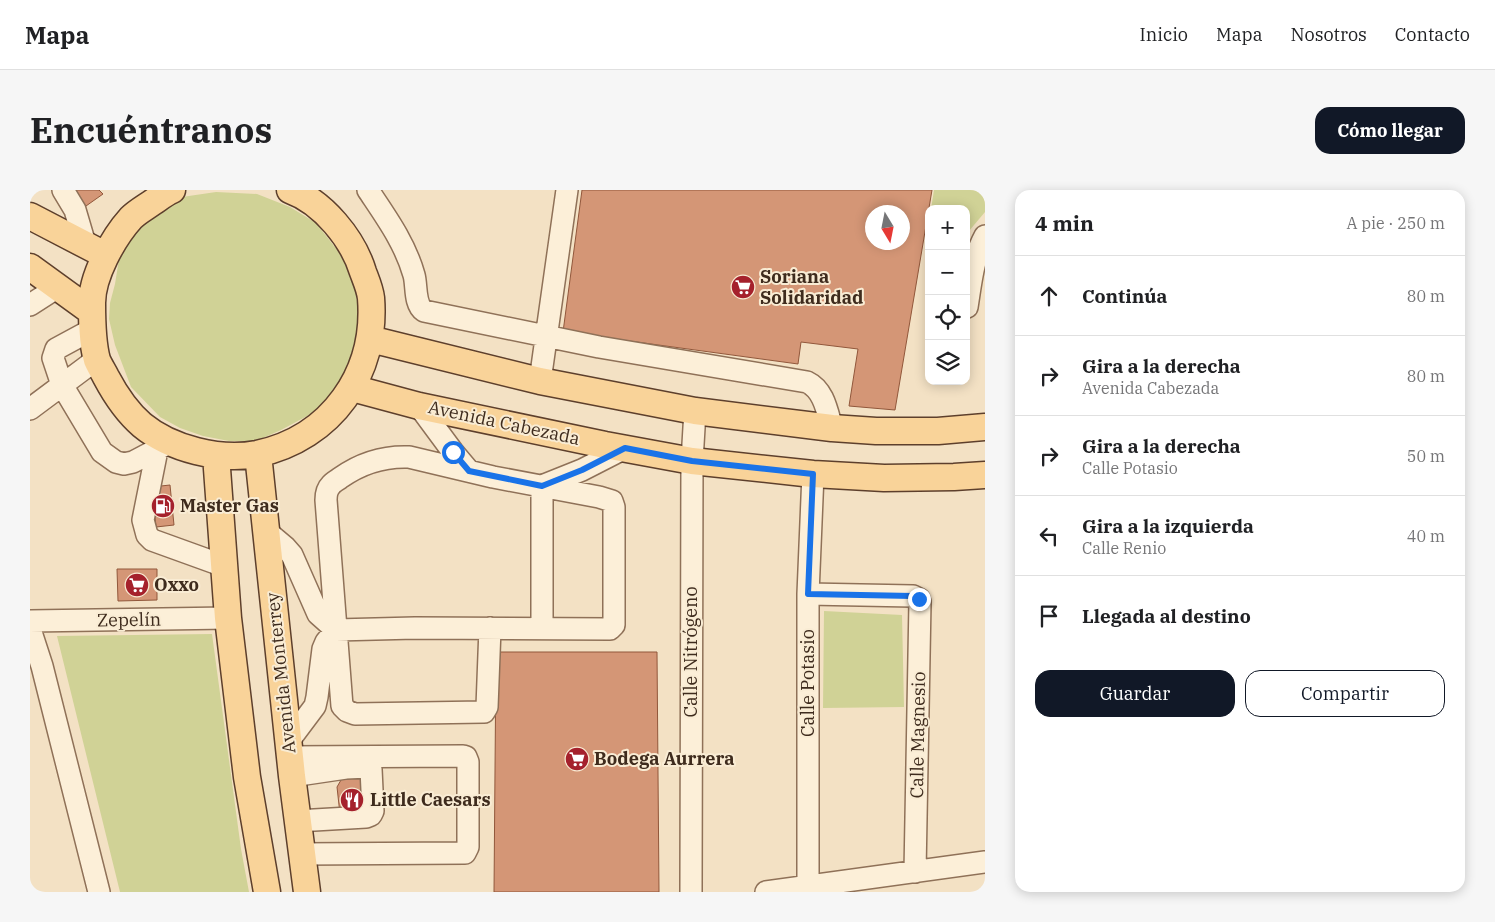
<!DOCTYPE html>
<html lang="es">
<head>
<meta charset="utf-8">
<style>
	body { margin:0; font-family:"IBM Plex Serif",serif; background:#f6f6f6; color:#202124 }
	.controls { position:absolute; right:15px; top:15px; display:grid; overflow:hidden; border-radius:10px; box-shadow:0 2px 12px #0003 }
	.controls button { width:45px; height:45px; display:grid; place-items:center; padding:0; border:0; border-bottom:1px solid #e0e0e0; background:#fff; color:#202124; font:25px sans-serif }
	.compass { position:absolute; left:835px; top:15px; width:45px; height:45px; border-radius:50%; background:#fff; box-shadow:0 2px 12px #0003; rotate:170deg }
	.stop { position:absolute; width:15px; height:15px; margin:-11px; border:4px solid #1a73e8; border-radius:50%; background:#fff }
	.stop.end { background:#1a73e8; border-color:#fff; box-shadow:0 1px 5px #0008 }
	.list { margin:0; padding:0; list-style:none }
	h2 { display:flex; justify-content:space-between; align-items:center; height:65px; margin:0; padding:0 20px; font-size:21px }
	h2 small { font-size:16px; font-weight:400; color:#757577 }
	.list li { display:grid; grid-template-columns:32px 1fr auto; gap:15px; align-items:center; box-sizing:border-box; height:80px; padding:0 20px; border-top:1px solid #e0e0e0 }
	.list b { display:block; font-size:19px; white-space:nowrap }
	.list p { margin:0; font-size:16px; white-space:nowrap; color:#757577 }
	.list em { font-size:16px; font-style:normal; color:#757577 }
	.actions { display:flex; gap:10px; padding:15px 20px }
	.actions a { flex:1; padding:11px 0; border:1px solid #111827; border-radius:15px; text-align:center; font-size:18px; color:#111827 }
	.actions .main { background:#111827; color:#fff }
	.icon { flex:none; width:28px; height:28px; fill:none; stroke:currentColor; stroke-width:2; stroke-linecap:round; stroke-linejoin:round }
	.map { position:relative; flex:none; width:955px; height:702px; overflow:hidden; border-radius:15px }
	header { display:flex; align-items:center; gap:30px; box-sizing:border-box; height:70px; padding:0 25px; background:#fff; border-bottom:1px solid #e0e0e0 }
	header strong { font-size:24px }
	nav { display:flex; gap:28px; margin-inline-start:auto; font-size:18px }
	.intro { display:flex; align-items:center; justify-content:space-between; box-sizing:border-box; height:120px; padding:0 30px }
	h1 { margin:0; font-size:35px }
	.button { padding:12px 22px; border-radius:15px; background:#111827; color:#fff; font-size:18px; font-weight:700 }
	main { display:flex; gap:30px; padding:0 30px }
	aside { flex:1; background:#fff; border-radius:15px; box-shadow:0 2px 12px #0003 }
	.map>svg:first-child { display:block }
</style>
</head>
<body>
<header>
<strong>Mapa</strong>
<nav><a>Inicio</a><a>Mapa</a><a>Nosotros</a><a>Contacto</a></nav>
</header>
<div class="intro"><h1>Encuéntranos</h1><a class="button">Cómo llegar</a></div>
<main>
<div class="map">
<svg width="955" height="702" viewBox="0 0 955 702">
	<rect width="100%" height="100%" fill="#f3e1c4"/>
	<path fill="#d0d296" d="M904 0H955V22L939 41 936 40V19H901Z
		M186 2 227 4 260 17 286 33 312 66 326 100 329 137 323 173 304 207 279 225 251 240 226 251H199L173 246 150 238 130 227 101 197 85 155 79 129 80 113 85 94 89 69 97 48 124 24 152 7Z
		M794 421 872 425 874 517 793 518Z
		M182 444 211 659 219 702H90L27 446Z"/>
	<path fill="#d49676" stroke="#91573b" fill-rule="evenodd" d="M41 0H69L73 4 56 16Z
		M552 0H902L865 220 819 216 828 159 771 152 768 174 533 142ZM842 22H872V52H842Z
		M140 295 144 335 126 337 122 297Z
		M87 379H127V410L88 411Z
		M466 462H627L629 702H464Z
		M335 583 337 622 310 624 307 597 311 590 316 585Z"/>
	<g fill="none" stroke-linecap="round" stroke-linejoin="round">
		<g stroke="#8f7158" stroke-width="24">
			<path id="minor" d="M33 0 45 20 55 54
				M338 0C356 27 375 53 384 85 387 95 384 114 394 121L569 157 777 192C794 200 797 221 802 238
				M0 115 28 97
				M937 117C941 92 943 68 955 46
				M63 139 26 159 23 168 32 195 72 262 86 272 94 274 103 272 141 252
				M510 191 537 0
				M389 216 423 262 439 281
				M0 219 67 169
				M127 260 113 330 117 345 122 350 194 376
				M512 296V438
				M512 296 552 280 595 258
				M236 341 255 357 262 365 288 424 306 440 385 438 580 439 584 435V317L582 311 569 307 463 287 379 267C354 266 331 273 310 288 308 290 303 292 301 295 297 299 296 305 296 310L312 516 317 521 325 524 454 522 457 517 460 438
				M778 404 883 406 889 409 890 412 885 682
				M0 431 198 428
				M0 439 12 476 69 702
				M258 552 285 516 287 507 293 459 296 452 306 440
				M260 567 433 566 436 567 438 572V657L435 663 271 664
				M262 586 316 578 338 577 341 579 343 621 341 625 336 627 267 631
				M661 702 662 271 665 221
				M736 702 955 672
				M778 702V404L783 284"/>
		</g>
		<g stroke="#5d3f2c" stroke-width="29">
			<path id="major" d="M142 0C135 3 129 8 123 12 116 17 107 22 101 28 83 48 62 86 62 113 62 131 62 152 67 170 69 175 73 181 76 187 85 204 97 222 112 235 141 259 190 271 227 264 302 248 347 183 341 108 340 99 336 90 333 82 323 49 293 12 260 0
				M0 26 75 65
				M0 77 62 122
				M340 149 510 191 665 221 802 238 846 241H908L955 237
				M322 198 389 216 575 255 662 271 783 284 854 288 924 287 955 285
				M228 264 262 586 277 702
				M186 265 198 428 217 587 237 702"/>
		</g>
		<use href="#minor" stroke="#fcefd8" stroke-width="21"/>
		<use href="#major" stroke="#f9d399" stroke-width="26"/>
	</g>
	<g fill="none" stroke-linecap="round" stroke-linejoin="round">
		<path stroke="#1a73e8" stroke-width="6" d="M423 262 439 281 512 296 552 280 595 258 662 271 783 284 778 404 883 406 889 409"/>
	</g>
	<defs>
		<g id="supermarket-disc" transform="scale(1.25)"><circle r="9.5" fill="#a5212c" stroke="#f9ecd4"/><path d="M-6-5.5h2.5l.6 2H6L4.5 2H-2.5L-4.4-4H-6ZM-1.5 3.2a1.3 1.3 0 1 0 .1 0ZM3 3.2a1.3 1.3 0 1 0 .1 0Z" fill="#fff"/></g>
		<g id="fuel-disc" transform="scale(1.25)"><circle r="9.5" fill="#a5212c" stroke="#f9ecd4"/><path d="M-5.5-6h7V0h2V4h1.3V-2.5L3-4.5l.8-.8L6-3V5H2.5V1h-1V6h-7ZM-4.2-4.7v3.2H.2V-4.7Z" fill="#fff"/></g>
		<g id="restaurant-disc" transform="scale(1.25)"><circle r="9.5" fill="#a5212c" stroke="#f9ecd4"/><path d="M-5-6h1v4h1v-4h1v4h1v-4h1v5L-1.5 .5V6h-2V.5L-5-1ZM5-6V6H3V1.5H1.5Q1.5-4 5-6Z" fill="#fff"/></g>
	</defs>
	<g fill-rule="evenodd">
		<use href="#supermarket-disc" x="713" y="97"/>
		<use href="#fuel-disc" x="133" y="316"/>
		<use href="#supermarket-disc" x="107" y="395"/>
		<use href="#supermarket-disc" x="547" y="569"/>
		<use href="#restaurant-disc" x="322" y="610"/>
	</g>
	<g text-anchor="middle" stroke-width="4" stroke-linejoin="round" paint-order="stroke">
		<g font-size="18" font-weight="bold" fill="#3e2b1d" stroke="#f9ecd4" text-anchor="start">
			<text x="730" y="93">Soriana<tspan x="730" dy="21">Solidaridad</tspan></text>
			<text x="150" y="322">Master Gas</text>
			<text x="124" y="401">Oxxo</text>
			<text x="564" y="575">Bodega Aurrera</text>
			<text x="340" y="616">Little Caesars</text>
		</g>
		<g font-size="18" fill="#3e2b1d" stroke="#f9ecd4">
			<text transform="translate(474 233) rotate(12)" y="6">Avenida Cabezada</text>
			<text transform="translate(99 430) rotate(-1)" y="6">Zepelín</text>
			<text transform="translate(661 462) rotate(-90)" y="6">Calle Nitrógeno</text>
			<text transform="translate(251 483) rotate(-96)" y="6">Avenida Monterrey</text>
			<text transform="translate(778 493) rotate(-90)" y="6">Calle Potasio</text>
			<text transform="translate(888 545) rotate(-89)" y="6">Calle Magnesio</text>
		</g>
	</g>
</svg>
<div class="controls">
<button>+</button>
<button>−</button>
<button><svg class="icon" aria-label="locate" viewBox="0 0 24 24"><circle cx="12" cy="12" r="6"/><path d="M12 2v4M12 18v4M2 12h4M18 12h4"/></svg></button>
<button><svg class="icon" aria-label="layers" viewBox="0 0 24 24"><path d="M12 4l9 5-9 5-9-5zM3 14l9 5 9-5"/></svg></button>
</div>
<svg class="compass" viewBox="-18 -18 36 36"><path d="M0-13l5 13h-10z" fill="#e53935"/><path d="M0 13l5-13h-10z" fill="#757577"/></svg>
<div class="stop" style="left:423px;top:262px"></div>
<div class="stop end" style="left:889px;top:409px"></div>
</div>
<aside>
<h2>4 min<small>A pie · 250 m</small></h2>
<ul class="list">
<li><svg class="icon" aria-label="ahead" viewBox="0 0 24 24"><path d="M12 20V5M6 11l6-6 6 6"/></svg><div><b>Continúa</b></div><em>80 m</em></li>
<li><svg class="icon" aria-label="right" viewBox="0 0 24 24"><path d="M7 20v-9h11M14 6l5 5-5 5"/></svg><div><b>Gira a la derecha</b><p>Avenida Cabezada</p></div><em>80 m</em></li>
<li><svg class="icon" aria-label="right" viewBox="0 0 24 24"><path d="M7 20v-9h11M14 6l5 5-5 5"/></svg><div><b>Gira a la derecha</b><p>Calle Potasio</p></div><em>50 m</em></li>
<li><svg class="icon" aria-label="left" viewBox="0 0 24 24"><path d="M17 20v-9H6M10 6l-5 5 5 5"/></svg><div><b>Gira a la izquierda</b><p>Calle Renio</p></div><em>40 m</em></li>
<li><svg class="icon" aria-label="arrive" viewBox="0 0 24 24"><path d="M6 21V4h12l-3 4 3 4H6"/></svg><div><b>Llegada al destino</b></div></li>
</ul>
<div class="actions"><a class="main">Guardar</a><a>Compartir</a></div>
</aside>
</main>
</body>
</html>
